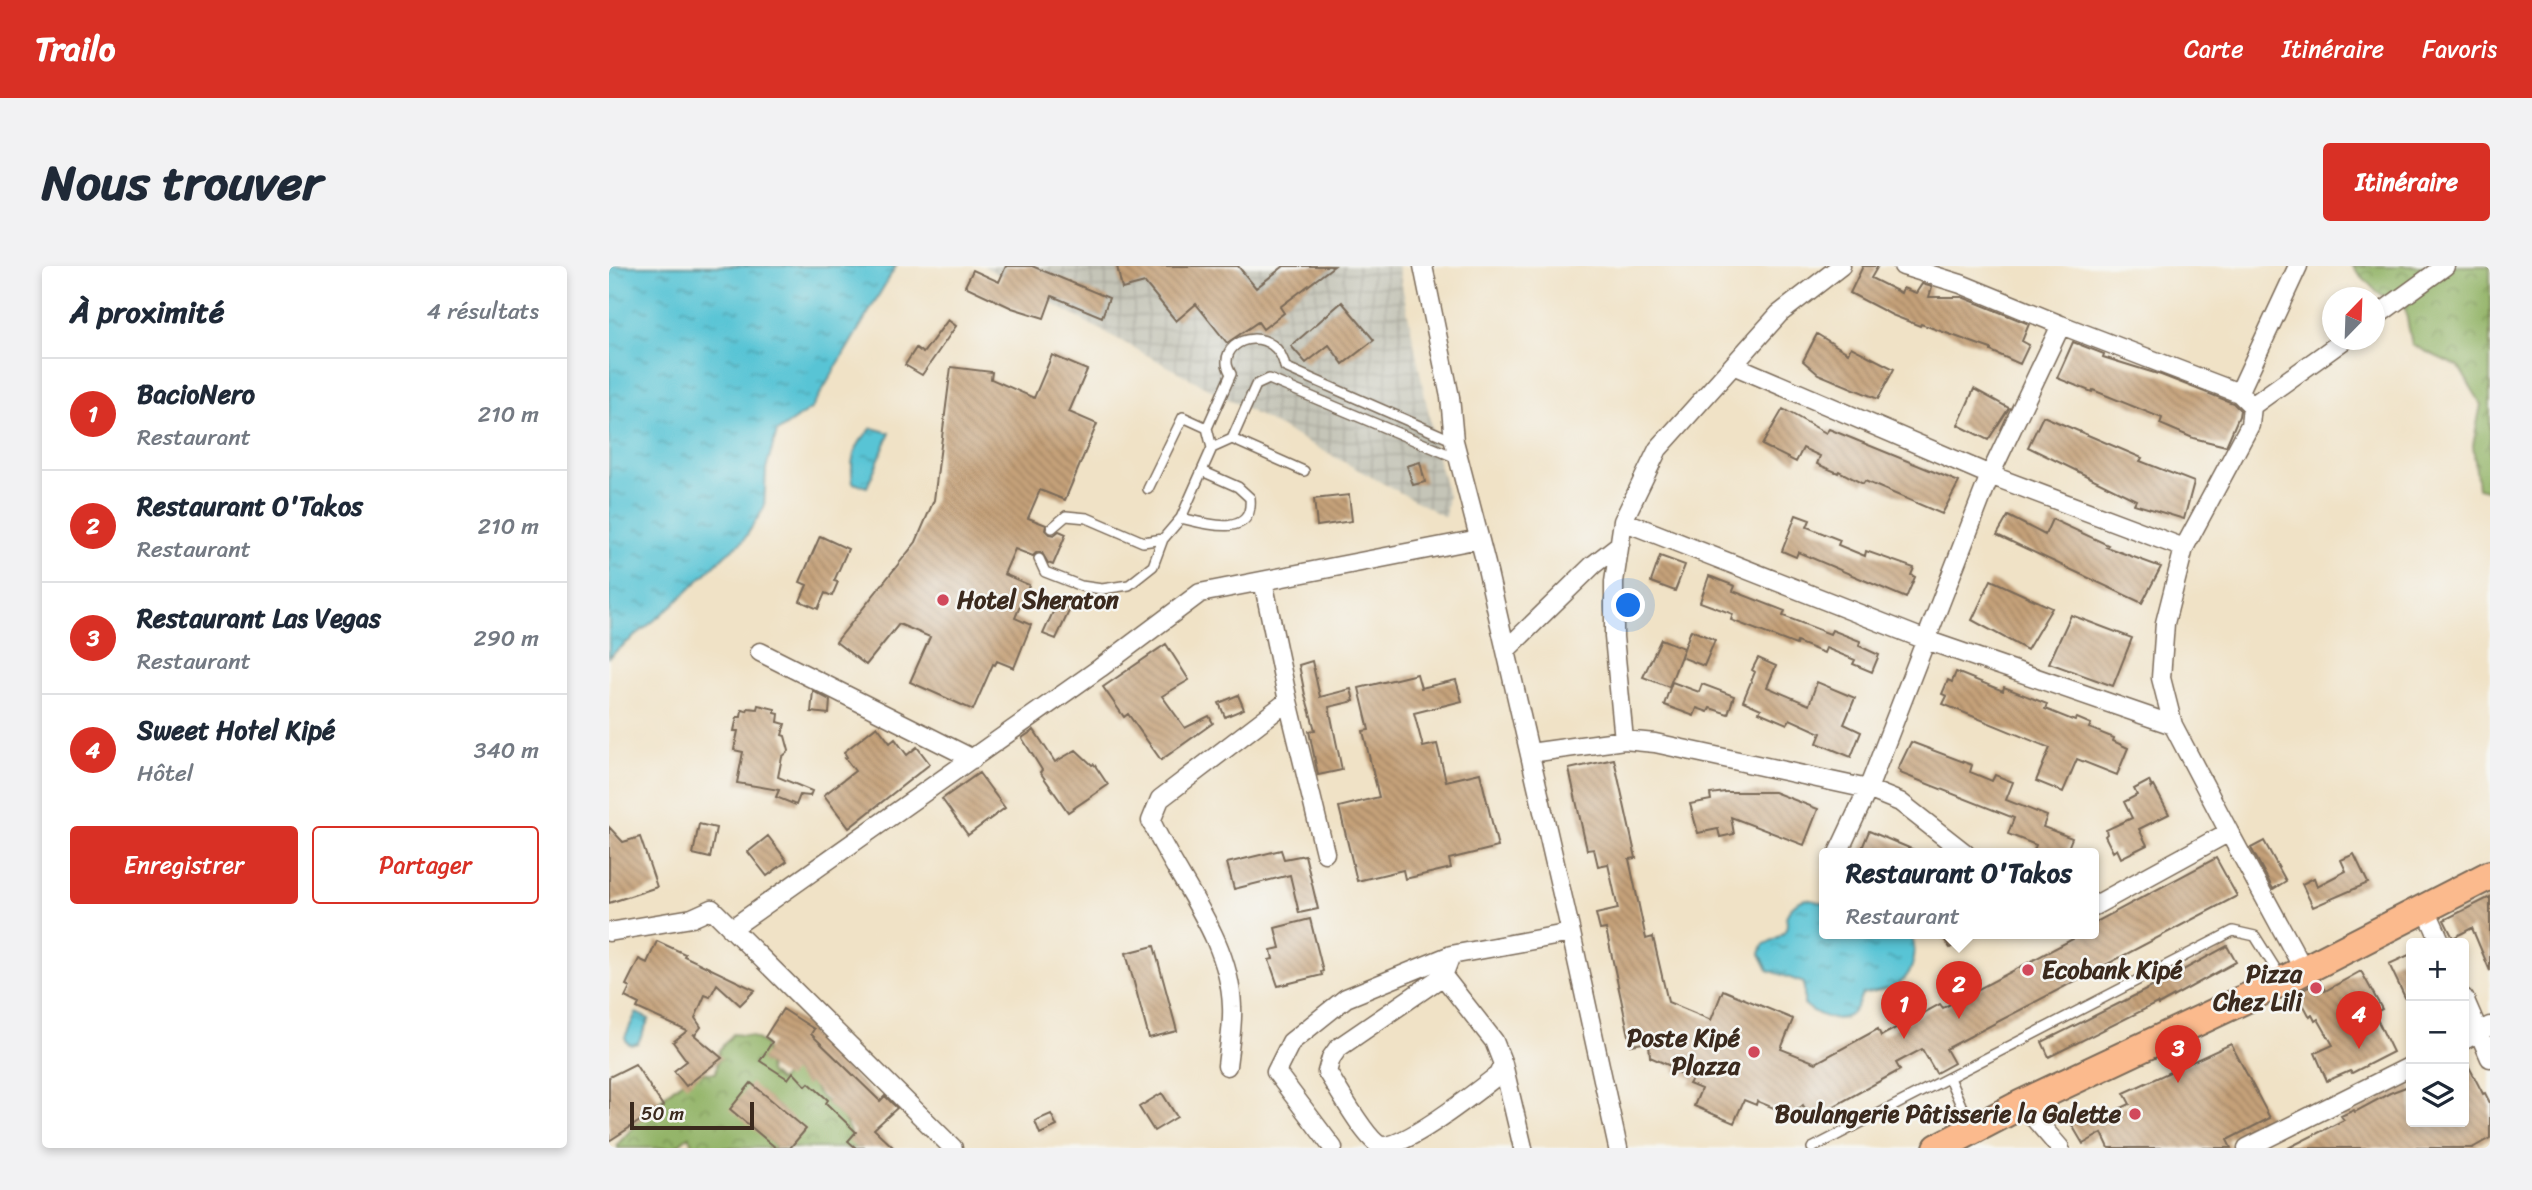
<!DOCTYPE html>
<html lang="fr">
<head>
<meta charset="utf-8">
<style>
	body { margin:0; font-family:Sriracha,sans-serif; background:#f2f2f3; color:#1f2937 }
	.controls { position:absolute; right:21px; bottom:21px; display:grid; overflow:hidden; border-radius:7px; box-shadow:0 4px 10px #0003 }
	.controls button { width:63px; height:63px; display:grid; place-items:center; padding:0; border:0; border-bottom:2px solid #e0e1e3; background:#fff; color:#1f2937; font:35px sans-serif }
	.compass { position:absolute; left:1713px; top:21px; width:63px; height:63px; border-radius:50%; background:#fff; box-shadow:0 4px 10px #0003; rotate:23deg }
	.scale { position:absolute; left:21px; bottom:18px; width:124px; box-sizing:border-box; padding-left:7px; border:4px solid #3b2a1e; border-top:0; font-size:19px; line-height:24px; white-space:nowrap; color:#3b2a1e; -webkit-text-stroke:5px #f6f6f2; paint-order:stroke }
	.you { position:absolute; left:1020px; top:340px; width:24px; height:24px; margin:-18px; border:5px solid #fff; border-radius:50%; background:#1a73e8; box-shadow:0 0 0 10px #1a73e833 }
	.badge { display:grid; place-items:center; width:46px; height:46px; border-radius:50%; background:#d93025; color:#fff; font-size:23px; font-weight:700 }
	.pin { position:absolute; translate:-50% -58px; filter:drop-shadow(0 2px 4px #0008) }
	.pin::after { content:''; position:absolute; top:37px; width:24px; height:21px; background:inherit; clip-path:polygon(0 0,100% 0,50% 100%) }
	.popup { position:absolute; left:1210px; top:582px; width:280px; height:91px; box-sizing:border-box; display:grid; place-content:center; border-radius:7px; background:#fff; filter:drop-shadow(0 2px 5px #0005); font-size:23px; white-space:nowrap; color:#747a83 }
	.popup b { font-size:26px; color:#1f2937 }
	.popup::after { content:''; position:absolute; left:50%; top:100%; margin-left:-14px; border:14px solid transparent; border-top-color:#fff }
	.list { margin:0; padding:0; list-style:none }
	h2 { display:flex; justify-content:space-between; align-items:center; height:91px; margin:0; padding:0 28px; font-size:30px }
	h2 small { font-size:23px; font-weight:400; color:#747a83 }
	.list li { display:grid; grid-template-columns:46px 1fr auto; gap:21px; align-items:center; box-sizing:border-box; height:112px; padding:0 28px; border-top:2px solid #e0e1e3 }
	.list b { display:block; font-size:26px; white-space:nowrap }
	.list p { margin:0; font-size:23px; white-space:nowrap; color:#747a83 }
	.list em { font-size:23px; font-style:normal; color:#747a83 }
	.actions { display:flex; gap:14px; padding:21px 28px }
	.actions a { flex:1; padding:16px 0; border:2px solid #d93025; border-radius:7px; text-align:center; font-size:24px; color:#d93025 }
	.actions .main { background:#d93025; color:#fff }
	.icon { flex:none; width:38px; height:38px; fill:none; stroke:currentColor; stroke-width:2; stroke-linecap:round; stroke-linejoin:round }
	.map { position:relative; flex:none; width:1881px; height:882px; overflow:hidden; border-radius:7px }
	header { display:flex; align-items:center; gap:42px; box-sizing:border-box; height:98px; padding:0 35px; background:#d93025; color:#fff }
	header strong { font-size:33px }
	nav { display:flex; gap:38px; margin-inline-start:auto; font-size:24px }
	.intro { display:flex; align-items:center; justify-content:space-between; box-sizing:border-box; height:168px; padding:0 42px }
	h1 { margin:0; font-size:49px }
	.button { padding:18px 32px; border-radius:7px; background:#d93025; color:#fff; font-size:24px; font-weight:700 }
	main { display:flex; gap:42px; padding:0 42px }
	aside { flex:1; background:#fff; border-radius:7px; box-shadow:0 4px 10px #0003 }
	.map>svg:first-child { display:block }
</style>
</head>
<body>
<header>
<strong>Trailo</strong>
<nav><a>Carte</a><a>Itinéraire</a><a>Favoris</a></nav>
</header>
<div class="intro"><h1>Nous trouver</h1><a class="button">Itinéraire</a></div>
<main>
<aside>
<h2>À proximité<small>4 résultats</small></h2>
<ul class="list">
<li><span class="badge">1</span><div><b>BacioNero</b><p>Restaurant</p></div><em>210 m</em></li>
<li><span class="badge">2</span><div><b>Restaurant O'Takos</b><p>Restaurant</p></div><em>210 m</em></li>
<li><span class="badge">3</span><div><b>Restaurant Las Vegas</b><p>Restaurant</p></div><em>290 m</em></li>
<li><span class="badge">4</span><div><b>Sweet Hotel Kipé</b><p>Hôtel</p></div><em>340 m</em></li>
</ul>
<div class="actions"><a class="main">Enregistrer</a><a>Partager</a></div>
</aside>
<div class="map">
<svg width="1881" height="882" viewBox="0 0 1881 882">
	<defs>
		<pattern id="industrial-grid" width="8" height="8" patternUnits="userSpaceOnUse" patternTransform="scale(1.75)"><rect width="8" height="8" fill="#c5c5b8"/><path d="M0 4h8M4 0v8" fill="none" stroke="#aaa99e"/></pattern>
		<pattern id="forest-crowns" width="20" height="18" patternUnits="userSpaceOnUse" patternTransform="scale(1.75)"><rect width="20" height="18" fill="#93b467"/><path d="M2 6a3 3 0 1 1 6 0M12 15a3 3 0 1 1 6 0" fill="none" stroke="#799354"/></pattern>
		<pattern id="water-ripples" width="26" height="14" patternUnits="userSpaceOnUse" patternTransform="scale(1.75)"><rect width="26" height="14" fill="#59c4d5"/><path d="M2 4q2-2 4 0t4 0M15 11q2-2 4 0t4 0" fill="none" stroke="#4b9fac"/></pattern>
		<pattern id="building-back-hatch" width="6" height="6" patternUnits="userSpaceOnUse" patternTransform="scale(1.75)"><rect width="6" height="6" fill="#c5a179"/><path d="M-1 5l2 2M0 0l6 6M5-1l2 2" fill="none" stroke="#a18363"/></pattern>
	</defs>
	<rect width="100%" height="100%" fill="#f6f6f2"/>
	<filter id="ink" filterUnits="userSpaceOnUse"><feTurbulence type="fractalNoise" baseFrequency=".0143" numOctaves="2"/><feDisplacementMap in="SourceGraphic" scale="14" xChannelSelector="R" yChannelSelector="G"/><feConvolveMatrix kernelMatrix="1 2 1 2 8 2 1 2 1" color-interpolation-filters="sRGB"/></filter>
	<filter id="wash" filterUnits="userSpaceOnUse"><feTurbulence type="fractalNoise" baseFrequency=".00686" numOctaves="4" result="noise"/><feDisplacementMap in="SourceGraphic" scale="28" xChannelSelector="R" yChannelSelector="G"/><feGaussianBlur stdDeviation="1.57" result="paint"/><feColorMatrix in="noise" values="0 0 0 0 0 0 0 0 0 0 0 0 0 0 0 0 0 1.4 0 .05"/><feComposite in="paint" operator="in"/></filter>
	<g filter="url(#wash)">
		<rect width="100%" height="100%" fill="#f0e2c6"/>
		<path fill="url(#industrial-grid)" d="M374 0H789L830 198 839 230 836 251Z"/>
		<path fill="url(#forest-crowns)" stroke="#676f42" stroke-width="2" d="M1743 0H1881V225L1869 222 1864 179 1872 138 1850 101 1803 79 1796 42 1768 26Z
			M124 768 142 770 156 778 160 806 170 815 183 803 197 811 212 831 233 848 245 876 251 882H85L80 870 66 882H9L8 879C27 858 61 820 85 808 91 805 100 807 107 807L110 784Z"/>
		<path fill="url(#water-ripples)" stroke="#4a777a" stroke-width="2" d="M0 0H287L203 142 168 166 157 203 155 242 134 275 117 288 63 340 0 391Z
			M263 162 281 167 258 221 244 217C240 193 246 178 263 162Z
			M1197 633 1215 637V667H1299C1311 680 1305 706 1291 717 1282 724 1265 725 1253 728 1250 735 1246 748 1237 751 1223 757 1205 747 1195 738V717L1159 704 1151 688 1154 679C1166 672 1182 669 1177 651 1182 640 1186 636 1197 633Z
			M27 747 40 753 29 777 22 779 18 776 16 771Z"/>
		<g id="blocks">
			<path fill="url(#building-back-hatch)" d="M397 0H423L500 32 493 51 443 30 435 52 403 42 356 20 364 4 390 16Z
				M508 0H629L647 22 675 0H725L671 41 675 47 654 63 649 56 618 77 587 38 567 55 536 17 513 23Z
				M1254 0H1269L1262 12 1292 27 1294 22 1307 27 1313 18 1323 21 1320 31H1353L1420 58 1413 75 1420 79 1411 98 1382 85V83L1312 58 1311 60 1283 49 1241 27Z
				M733 36 765 74 734 98 720 79 697 97 682 80Z
				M339 54 347 60 313 109 296 99 307 82 314 87Z
				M1208 68 1239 87 1242 81 1285 103 1269 133 1209 108 1194 95Z
				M1464 76 1495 88 1494 91 1552 109 1624 137 1631 144 1630 150 1617 180 1584 172 1551 158 1553 152 1484 124 1483 126 1448 112Z
				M443 89 478 104 460 146 488 158 456 234 431 224 419 252 437 259 436 264 440 268 445 269 450 265 457 268 444 299 439 297 433 287 428 286 424 290 406 283 395 308 420 319 406 352 422 359 405 402 388 395 386 399 384 398 364 444 301 416 321 371 290 358 257 399 227 376 307 276 325 234 342 101 383 106 382 113 425 132Z
				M1365 123 1400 142 1379 174 1349 159Z
				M1174 143 1217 167 1220 163 1350 216 1333 248 1256 215 1254 218 1230 205 1229 207 1208 198 1211 190 1194 182 1187 196 1153 179Z
				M1434 150 1533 192 1531 195 1585 216 1575 253 1525 238 1527 234 1419 181Z
				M811 196 816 216 804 219 798 200Z
				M740 229 743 255 708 260 705 233Z
				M1187 249 1201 254 1198 261 1231 274 1229 279 1256 290 1257 285 1305 302 1302 309 1306 311 1297 332 1189 286 1187 291 1173 285Z
				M1399 250 1436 269 1443 253 1499 279 1497 281 1552 301 1533 337 1388 269Z
				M211 270 239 283 225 315 229 316 223 330 216 327 209 343 191 335 198 319 191 316Z
				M1051 290 1076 299 1066 325 1042 316Z
				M1100 310 1126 320 1124 325 1176 345 1174 350 1221 368 1223 364 1251 375 1250 380 1270 389 1263 406 1244 398 1246 394 1217 382 1215 387 1188 376 1187 379 1122 354 1124 348 1091 336Z
				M1382 314 1443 342 1418 384 1363 354Z
				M448 337 461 343 447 373 434 368Z
				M1462 349 1523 372 1504 420 1440 397Z
				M1082 364 1106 374 1095 400 1072 391Z
				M1052 373 1075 382 1060 421 1034 411Z
				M557 378 580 414 553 430 576 462 600 450 604 457 552 494 519 448 515 451 494 421Z
				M1149 392 1167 400 1158 421 1200 439 1208 416 1246 432 1235 458 1252 466 1242 491 1208 477 1212 467 1181 453 1178 458 1150 446 1152 443 1134 435 1146 406 1143 404Z
				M703 395 711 431 742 423 745 435 720 441 733 504 709 509 700 465 706 464 696 429 690 399Z
				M1347 406 1394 425 1395 421 1438 438 1436 443 1466 455 1468 452 1482 458 1480 462 1505 472 1504 475 1519 482 1508 509 1468 493 1454 526 1427 515 1441 482 1334 438 1338 430 1333 428 1339 414 1343 416Z
				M808 408 812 422 847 414 853 435 805 447 814 481 828 478 837 515 871 507 889 581 840 593 842 602 796 613 794 604 748 615 730 541 770 531 754 465 760 464 750 422Z
				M1063 416 1090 426 1093 418 1125 430 1119 448 1101 442 1099 446 1088 442 1085 450 1055 439Z
				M204 425 221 434 220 448 202 446Z
				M629 429 635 443 616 451 610 437Z
				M149 439 166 443V447L170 448 169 456 176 458 173 469 176 470 180 485 173 491 169 511 203 525 201 530 191 529 187 539 167 531 170 524 128 517 134 486 125 484 129 465H125L128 451H132L133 444 138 445 139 442 148 443Z
				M268 460 281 477 286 473 298 489 308 481 321 498 240 562 215 529 246 505 236 492 238 491 235 486Z
				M425 464 446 496 467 484 483 499 485 498 499 519 459 546 431 506 433 504 413 472Z
				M1302 476 1363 499 1361 506 1383 515 1386 509 1404 516 1397 534 1438 550 1434 561 1463 572 1457 587H1424L1427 579 1399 568 1405 552 1291 507 1292 505 1289 503Z
				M1005 493 1027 592 1020 593 1037 673 1044 671 1059 736 1102 754 1114 724 1184 753 1172 783 1207 797 1269 763 1272 770 1331 738 1334 742 1475 667H1485V657L1607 592 1628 630 1337 783 1345 797 1327 807 1313 783 1287 797 1291 804 1202 853 1194 839 1182 849 1148 835 1147 839 1135 834 1125 857 1085 840 1092 823 1080 818 1083 813 1065 805 1066 802 1041 791 1040 776 1022 779 997 663 991 664 987 648 1009 643 999 598 989 600 985 583 978 584 960 503Z
				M370 507 396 542 359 569 333 533Z
				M1540 515 1543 522 1545 520 1560 548 1530 563 1538 579 1512 592 1508 583 1504 586 1496 570 1498 568 1497 564 1523 552 1515 536 1528 529 1525 523Z
				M1116 526H1165L1209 543 1195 579 1122 551 1125 568 1111 571 1109 563 1089 567 1081 538 1102 534 1101 528Z
				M90 558 107 562 101 592 84 588Z
				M0 561 14 576 31 571 48 621 0 637Z
				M1260 565 1312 587H1251Z
				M159 570 178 595 158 610 139 586Z
				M1655 575 1677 615 1664 623 1642 582Z
				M672 584 675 593 696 589 709 643 690 647 681 609 625 623 618 597Z
				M1745 588 1759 617 1704 641 1693 618 1705 612 1708 620 1737 605 1732 594Z
				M1881 631V705L1863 662 1844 672 1835 654Z
				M701 653 714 705 712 706 713 709 669 720 660 694 664 693 662 684 671 682 666 662Z
				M1331 667H1365L1341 682Z
				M48 675 76 688 75 690 146 724 131 739 108 718 101 731 96 729 86 752 92 761 86 769 84 768 113 792 77 820 65 805 78 795 64 776 78 765 28 742 30 738 16 731 21 721 17 719 30 693 38 697Z
				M545 680 568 765 540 772 517 687Z
				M1618 680 1627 696 1549 739 1548 737 1440 791 1433 776 1543 721Z
				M1802 688V744L1780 698Z
				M1752 705 1773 743 1765 747 1784 786 1743 807 1741 805 1718 815 1706 787 1724 779 1709 753 1706 755 1703 749 1701 751 1688 727 1711 715 1716 725Z
				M174 743 205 763 202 768 271 835 276 830 288 842 265 863 285 882H247L239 875 247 866 217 837 219 834 200 817 197 820 184 806 179 813 151 795 163 776 156 771Z
				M1622 778 1661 852 1618 874 1622 882H1500L1493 867 1474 878 1460 854 1476 845 1482 856 1521 838 1515 827Z
				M1855 791 1874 828 1876 827 1881 837V872L1863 882H1679L1735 854 1732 850 1745 844 1746 846 1781 827 1802 819V856H1855Z
				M26 798 54 840 0 875V811Z
				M142 817 197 863 181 882H167L121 843Z
				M553 827 568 851 545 865 530 841Z
				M442 848 448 860 431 868 426 855Z"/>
		</g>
	</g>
	<g filter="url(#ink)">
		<use href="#blocks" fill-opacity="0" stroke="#7a6a59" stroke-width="2"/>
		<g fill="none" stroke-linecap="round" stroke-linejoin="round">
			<g stroke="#7a6a59" stroke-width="12">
				<path id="service" d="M598 162 622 108C620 104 618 101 618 97 616 69 668 60 676 101L845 175
					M623 173 647 119 660 113 848 192
					M539 223 574 151 598 162 603 182 623 173 695 205
					M572 252C597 258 645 273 641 232L629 221 593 205
					M554 273 572 252 603 182
					M430 293 436 306 472 320 493 323 520 319 544 300 554 273 534 276 478 252 457 250 443 262
					M1340 812 1362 862
					M1203 882 1624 665 1646 670 1673 713"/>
			</g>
			<g stroke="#7a6a59" stroke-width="21">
				<path id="minor" d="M814 0 841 131 845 175 877 298 962 667 1009 882
					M1294 0 1352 18 1452 59 1630 127 1643 140 1641 159 1575 282 1556 357 1552 412 1564 459 1620 566 1485 640
					M1766 51 1836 0
					M1124 99 1381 209 1575 282
					M1630 127 1689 0
					M1643 140 1735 74
					M1014 255 1317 374 1564 459
					M654 315 679 435 716 587
					M897 384 984 299 1011 278
					M151 386 364 493
					M1015 474 1005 371V316L1014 255 1049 183 1170 48 1232 0
					M921 487 1015 474 1046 477 1259 523 1291 536 1356 587
					M1620 566 1695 704
					M1229 587 1259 523 1381 209 1452 59
					M1817 643 1832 677
					M122 663 491 402 591 327 870 273
					M0 666 83 652 103 643 344 882
					M834 710 729 782 722 792 718 806C728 821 757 874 772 880 797 882 867 826 889 809L894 798 885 775 834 710 842 689
					M1855 732 1881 792
					M1855 774 1881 760
					M894 798 914 882
					M618 800C620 781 624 760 623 741 621 672 569 615 542 555L551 533 679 435
					M1413 838 1451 882
					M724 882 667 806 682 776 737 732 842 689 962 667
					M1638 882 1802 800"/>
			</g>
			<g stroke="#7a6a59" stroke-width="32">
				<path id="primary" d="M1329 882 1413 838 1674 715 1881 609"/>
			</g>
			<use href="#service" stroke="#fff" stroke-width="9"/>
			<use href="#minor" stroke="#fff" stroke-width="18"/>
			<use href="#primary" stroke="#fbba8d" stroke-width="28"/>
		</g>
	</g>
	<g fill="#d1495b" stroke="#f6f6f2" stroke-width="2.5">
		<circle cx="334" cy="334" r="7"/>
		<circle cx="1419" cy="704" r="7"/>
		<circle cx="1707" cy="722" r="7"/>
		<circle cx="1145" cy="786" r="7"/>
		<circle cx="1526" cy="848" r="7"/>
	</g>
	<g text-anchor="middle" stroke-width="5" stroke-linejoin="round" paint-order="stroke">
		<g font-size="24" font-weight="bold" fill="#3b2a1e" stroke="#f6f6f2" text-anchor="end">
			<text x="348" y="342" text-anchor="start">Hotel Sheraton</text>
			<text x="1433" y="712" text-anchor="start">Ecobank Kipé</text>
			<text x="1693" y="716">Pizza<tspan x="1693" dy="28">Chez Lili</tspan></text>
			<text x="1131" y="780">Poste Kipé<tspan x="1131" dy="28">Plazza</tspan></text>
			<text x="1512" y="856">Boulangerie Pâtisserie la Galette</text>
		</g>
	</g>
</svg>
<div class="controls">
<button>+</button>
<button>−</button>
<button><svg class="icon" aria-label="layers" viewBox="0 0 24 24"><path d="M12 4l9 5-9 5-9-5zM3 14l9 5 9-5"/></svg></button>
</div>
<svg class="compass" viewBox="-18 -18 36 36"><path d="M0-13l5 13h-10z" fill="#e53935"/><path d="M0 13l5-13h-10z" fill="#747a83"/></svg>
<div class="scale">50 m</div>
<div class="you"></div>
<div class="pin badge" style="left:1295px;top:773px">1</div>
<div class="pin badge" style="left:1350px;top:753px">2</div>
<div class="popup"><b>Restaurant O'Takos</b>Restaurant</div>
<div class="pin badge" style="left:1569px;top:817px">3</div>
<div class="pin badge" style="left:1750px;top:783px">4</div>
</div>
</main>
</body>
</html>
